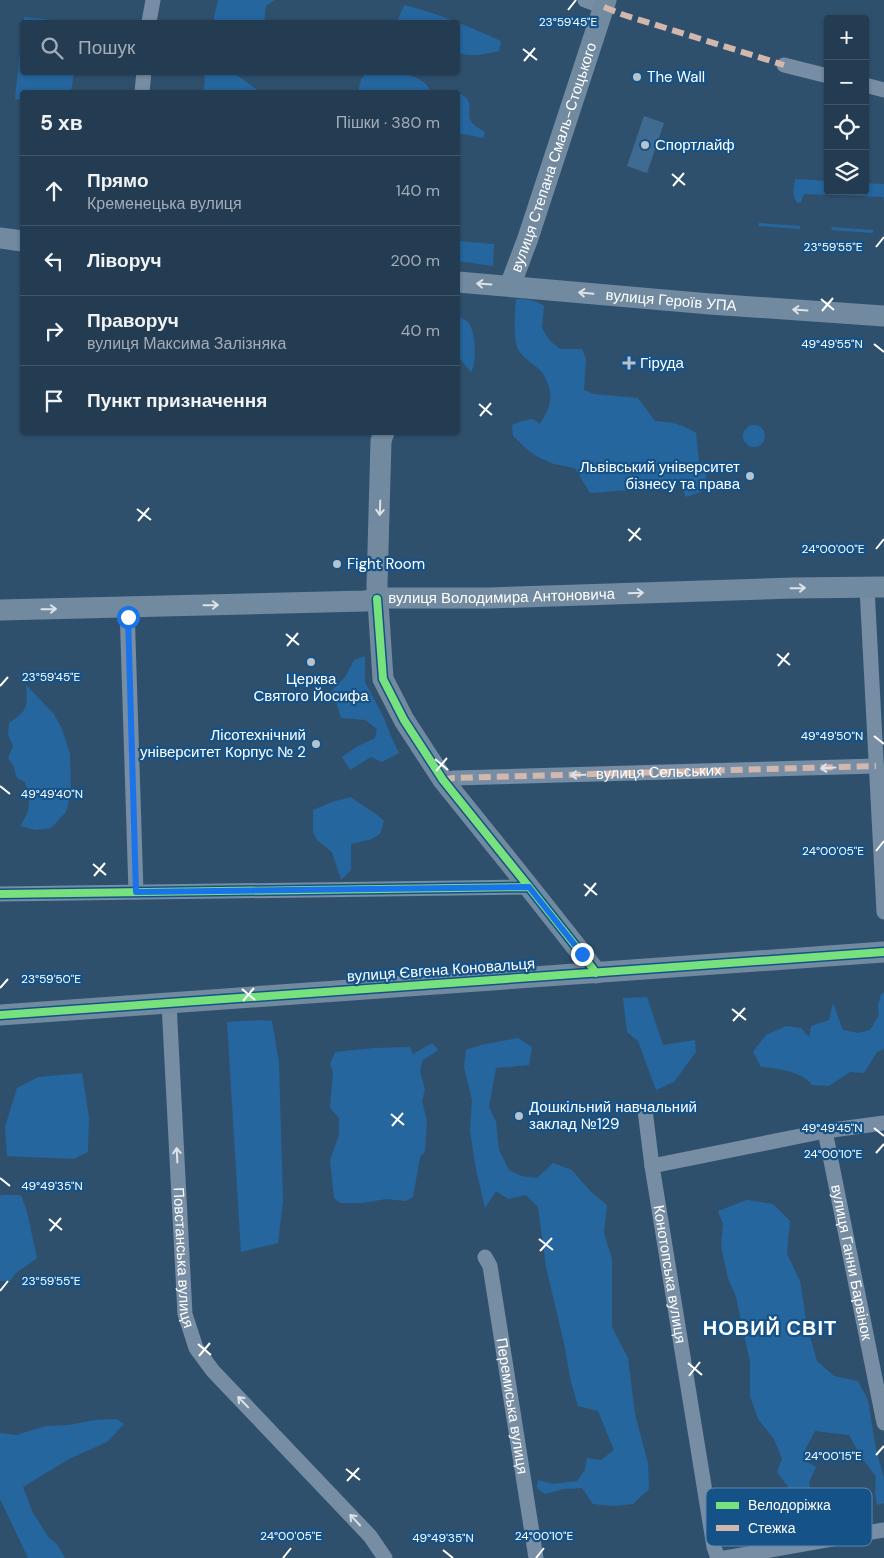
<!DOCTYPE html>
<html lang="uk">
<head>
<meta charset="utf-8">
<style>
	body { margin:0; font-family:"DM Sans",sans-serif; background:#2b4359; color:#f1f3f6 }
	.controls { position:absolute; right:15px; top:15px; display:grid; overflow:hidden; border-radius:5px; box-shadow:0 1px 4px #0004 }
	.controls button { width:45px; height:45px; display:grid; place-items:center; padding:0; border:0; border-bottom:1px solid #405669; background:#233c52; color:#f1f3f6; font:25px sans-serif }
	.stop { position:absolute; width:15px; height:15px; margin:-11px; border:4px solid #1a73e8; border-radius:50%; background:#fff }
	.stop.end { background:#1a73e8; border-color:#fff; box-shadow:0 1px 5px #0008 }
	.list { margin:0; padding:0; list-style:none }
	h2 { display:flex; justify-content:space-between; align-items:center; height:65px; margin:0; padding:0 20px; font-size:21px }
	h2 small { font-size:16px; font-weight:400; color:#a3adb8 }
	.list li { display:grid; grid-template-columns:32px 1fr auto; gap:15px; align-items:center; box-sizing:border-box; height:70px; padding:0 20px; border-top:1px solid #405669 }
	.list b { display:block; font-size:19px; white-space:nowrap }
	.list p { margin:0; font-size:16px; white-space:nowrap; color:#a3adb8 }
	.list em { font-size:16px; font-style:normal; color:#a3adb8 }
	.icon { flex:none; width:28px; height:28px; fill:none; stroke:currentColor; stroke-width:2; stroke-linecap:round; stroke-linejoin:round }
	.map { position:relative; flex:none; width:884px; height:1558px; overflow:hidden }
	.search { position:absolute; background:#233c52; box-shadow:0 1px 4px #0004; left:20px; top:20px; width:440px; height:55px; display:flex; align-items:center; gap:12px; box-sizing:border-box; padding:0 18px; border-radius:5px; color:#a3adb8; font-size:19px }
	.panel { position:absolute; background:#233c52; box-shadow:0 1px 4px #0004; left:20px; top:90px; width:440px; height:345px; border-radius:5px }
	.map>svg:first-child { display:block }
</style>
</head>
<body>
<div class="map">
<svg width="884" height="1558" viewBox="0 0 884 1558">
	<rect width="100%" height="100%" fill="#2f506d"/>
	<path fill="#25669e" d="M218 0H275L266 6 264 22H213Z
		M404 5C438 13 469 27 501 41L499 51C485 54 471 58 458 52V22H397Z
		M24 17 72 22H24Z
		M22 32V72L74 73 71 92H22V100L15 99Z
		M366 72C385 72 422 70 431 92H358L361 80Z
		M204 73H234L256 89V92H203L205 82Z
		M458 93C478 101 465 113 471 121 474 126 480 129 485 132L483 138 458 133Z
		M795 179 828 181V191H865V183L884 184V201L883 197 804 194 801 202 798 203C791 197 794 188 795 179Z
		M759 223 800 226V229L758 226Z
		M832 227 873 230V233L831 230Z
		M458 241 494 244 493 266 458 261Z
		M516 299C527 299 535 300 544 306L542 328 549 340 560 349H582L586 359 584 390 594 394 638 398 655 421C671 422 682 424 696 433L699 462 706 472V490L686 497 680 483 652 487 639 480 628 490 590 493 575 468 554 464 538 457 529 451 513 436 512 425 522 421 533 419 540 424C548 411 554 400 548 384 546 380 544 374 541 371 533 363 523 359 518 349 513 341 515 309 516 299Z
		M458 316C461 318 465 320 468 322 476 331 477 363 471 372L461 360 458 359Z
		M743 436a11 11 0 1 1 22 0a11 11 0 1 1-22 0Z
		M365 656V682L384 718 390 734 399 753 382 762 371 757 350 770 342 757 356 747 375 738 377 729 365 720 341 718 332 690 345 677 354 660Z
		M26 685 54 714 62 729 70 754 71 794 66 812 51 828 36 830 20 826C32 808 30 801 25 782L17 778 13 765 8 758 13 746 8 735 9 723C27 711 28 707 26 685Z
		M351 797C362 806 374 811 384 821L380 834 372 839 351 844V870L341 880 332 852 317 840 313 832V810L332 802Z
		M884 993V1049L877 1052 864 1073 850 1072 829 1086 812 1085C804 1072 776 1068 761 1067L753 1052 766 1035 786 1026 801 1028 809 1037 811 1026 829 1020 833 1003 843 1030 858 1033 870 1030 879 1015 878 1005 881 994Z
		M647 997 663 1045 695 1040 696 1052 674 1082 656 1090 638 1041 627 1032 623 998Z
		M259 1020 272 1021 279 1063 283 1201 278 1243 241 1252 227 1022Z
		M518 1038 532 1047 529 1065 496 1068 489 1107 496 1122 499 1150 509 1170 521 1176 537 1178 553 1163 572 1170 591 1192 607 1205 604 1233 612 1259V1327L628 1358 635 1414 648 1463 649 1489 633 1504 614 1506 593 1504 582 1488 564 1489 545 1494 537 1488 538 1480 553 1484 577 1481 585 1470 587 1458 601 1460 614 1450 598 1411 578 1406 571 1382 564 1343 546 1267 538 1207 526 1195 508 1199 496 1191 485 1208 476 1170 470 1131 472 1100 464 1067 466 1050 481 1045Z
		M432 1043 438 1050 422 1061 420 1072 425 1089 422 1101 427 1121 425 1151 420 1157 413 1197 405 1201 386 1199 363 1203H340L334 1198 330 1160 339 1135V1118L330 1108 333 1072 330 1064 335 1052 374 1048 410 1047 413 1054Z
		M82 1073 89 1117 88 1152 74 1159 7 1156 5 1127 17 1088 38 1077Z
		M2 1195H21L27 1212 37 1258 16 1273 10 1281H0V1196Z
		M747 1200 773 1204 790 1221 787 1254 800 1281 807 1326 817 1361 834 1376 858 1381 868 1400 876 1449 884 1478V1503L877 1505 875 1492 876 1477 860 1455 849 1435 815 1431 806 1448 807 1462 816 1467 809 1482 812 1500 827 1513 832 1520 821 1530H810L800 1520 789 1488 777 1472 782 1459 774 1439 758 1419 750 1396V1362L736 1297 728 1278 721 1246 723 1224 718 1211Z
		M117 1419 124 1424 107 1442 69 1459 23 1487 33 1513 49 1538 57 1544 65 1558H28L0 1499V1433L16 1435 46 1426 68 1425 95 1420Z"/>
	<path fill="#3f6b93" d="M644 116 664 123 647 173 627 166Z"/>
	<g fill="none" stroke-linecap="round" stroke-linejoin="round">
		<g stroke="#768da3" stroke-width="15">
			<path d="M585 0 604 7"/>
			<path d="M149 22 153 0"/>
			<path d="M784 65 828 76"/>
			<path d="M865 85 884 90"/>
			<path d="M142 92 144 72"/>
			<path d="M867 588 884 912"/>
			<path d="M127 607 136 892"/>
			<path id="s1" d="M443 780 453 778 876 766"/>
			<path d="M0 894 529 887"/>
			<path id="s2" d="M169 1003 185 1314 196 1348 213 1371 370 1536 385 1558"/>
			<path id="s3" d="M645 1110 652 1166 714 1547 718 1558"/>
			<path id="s4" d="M825 1131 884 1423"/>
			<path d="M652 1166 825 1131 884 1123"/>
			<path id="s5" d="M485 1257 490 1266 536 1558"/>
			<path d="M725 1558 884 1530"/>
		</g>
		<g stroke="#718a9f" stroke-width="21">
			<path d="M0 238 22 241"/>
			<path id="s6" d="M458 282 710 304 884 316"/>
			<path id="s7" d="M510 286 528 238 606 0"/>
			<path d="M384 432 381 441 377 586 383 679 404 720 443 780 529 887 582 954 596 973"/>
			<path id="s8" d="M0 610 365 601 385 598H489L793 588 884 587"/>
			<path d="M0 1015 884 952"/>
		</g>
		<path stroke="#778fa3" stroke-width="1" d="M526 982 884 957
			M0 1011 141 1003 884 949"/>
		<path stroke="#d1b7ad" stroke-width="6" stroke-dasharray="12 6" stroke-linecap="butt" d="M604 7 624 15 784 65
			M443 780 453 778 876 766"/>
		<g stroke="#145288" stroke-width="11">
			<path id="cycleway" d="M377 599 383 679 404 720 443 780 529 887 582 954 596 973
				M0 894 529 887
				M0 1015 884 952"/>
		</g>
		<use href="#cycleway" stroke="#77e17e" stroke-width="8"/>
	</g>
	<defs><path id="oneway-shaft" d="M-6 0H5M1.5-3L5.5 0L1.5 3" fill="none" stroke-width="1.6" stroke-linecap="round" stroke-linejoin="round" transform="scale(1.25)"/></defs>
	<g stroke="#dce2e7">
		<use href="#oneway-shaft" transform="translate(484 284) rotate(-176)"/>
		<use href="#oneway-shaft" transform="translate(586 293) rotate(-175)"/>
		<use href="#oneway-shaft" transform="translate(800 310) rotate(-176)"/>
		<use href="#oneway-shaft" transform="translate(380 508) rotate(92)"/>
		<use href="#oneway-shaft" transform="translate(798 588) rotate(-1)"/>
		<use href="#oneway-shaft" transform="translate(636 593) rotate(-2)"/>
		<use href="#oneway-shaft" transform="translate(211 605) rotate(-1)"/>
		<use href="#oneway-shaft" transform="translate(49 609) rotate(-1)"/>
	</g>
	<g stroke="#dde2e8">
		<use href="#oneway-shaft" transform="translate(828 768) rotate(177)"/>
		<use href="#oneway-shaft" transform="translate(578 775) rotate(179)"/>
		<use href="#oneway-shaft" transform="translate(177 1155) rotate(-93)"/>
		<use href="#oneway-shaft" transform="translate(243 1402) rotate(-134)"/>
		<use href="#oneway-shaft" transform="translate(355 1520) rotate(-133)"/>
	</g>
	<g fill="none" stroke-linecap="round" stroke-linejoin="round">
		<path stroke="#1a73e8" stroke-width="6" d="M128 617 136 892 529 887 582 954"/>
	</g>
	<path fill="none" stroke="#fff" stroke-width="2" d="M568 10 576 0M523 49 537 60M524 61 535 48M672 174 685 185M673 186 684 173M876 247 884 237M821 299 834 310M822 311 833 298M874 344 884 352M479 404 492 415M480 416 491 403M137 509 151 520M138 521 149 508M628 529 641 540M629 541 640 528M876 549 884 539M286 634 299 645M287 646 298 633M777 654 790 665M778 666 789 653M0 686 8 677M874 736 884 744M435 759 448 770M436 771 447 758M0 786 10 794M876 851 884 841M93 864 106 875M94 876 105 863M584 884 597 895M585 896 596 883M0 988 8 979M242 989 255 1000M243 1001 254 988M732 1009 746 1020M733 1021 745 1008M391 1114 404 1125M392 1126 403 1113M874 1128 884 1136M876 1153 884 1144M0 1178 10 1186M49 1219 62 1230M50 1231 61 1218M539 1239 553 1250M540 1251 552 1238M0 1291 8 1281M198 1344 211 1355M199 1356 210 1343M688 1363 702 1375M689 1376 700 1362M876 1455 884 1446M346 1469 360 1480M347 1481 359 1468M443 1550 453 1558M283 1558 291 1548M536 1558 544 1548"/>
	<g fill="#b6c2cc" stroke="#145288" stroke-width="2">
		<circle cx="637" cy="77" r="5"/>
		<circle cx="645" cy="145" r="5"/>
		<path d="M626.5 355.5h5v5h5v5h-5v5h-5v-5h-5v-5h5z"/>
		<circle cx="750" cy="476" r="5"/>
		<circle cx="337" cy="564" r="5"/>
		<circle cx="311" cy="662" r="5"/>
		<circle cx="316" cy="744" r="5"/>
		<circle cx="519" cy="1116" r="5"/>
	</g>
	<g text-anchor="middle" stroke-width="4.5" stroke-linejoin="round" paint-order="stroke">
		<g font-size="15" fill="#fff" stroke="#145288" text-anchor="start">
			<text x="647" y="82">The Wall</text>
			<text x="655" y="150">Спортлайф</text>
			<text x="640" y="368">Гіруда</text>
			<text x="740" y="472" text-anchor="end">Львівський університет<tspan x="740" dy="17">бізнесу та права</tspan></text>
			<text x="347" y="569">Fight Room</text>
			<text x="311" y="684" text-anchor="middle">Церква<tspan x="311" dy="17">Святого Йосифа</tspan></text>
			<text x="306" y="740" text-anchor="end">Лісотехнічний<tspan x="306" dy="17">університет Корпус № 2</tspan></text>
			<text x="529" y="1112">Дошкільний навчальний<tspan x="529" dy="17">заклад №129</tspan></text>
		</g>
		<g font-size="15" fill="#fff" stroke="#145288">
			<text dy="5" stroke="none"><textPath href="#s7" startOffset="136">вулиця Степана Смаль-Стоцького</textPath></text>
			<text dy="5" stroke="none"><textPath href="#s6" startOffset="214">вулиця Героїв УПА</textPath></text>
			<text dy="5" stroke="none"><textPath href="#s8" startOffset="502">вулиця Володимира Антоновича</textPath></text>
			<text dy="5" stroke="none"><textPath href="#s1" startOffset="216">вулиця Сельських</textPath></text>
			<text transform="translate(441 970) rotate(-4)" y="5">вулиця Євгена Коновальця</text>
			<text dy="5" stroke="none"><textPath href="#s2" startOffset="255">Повстанська вулиця</textPath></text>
			<text dy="5" stroke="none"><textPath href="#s4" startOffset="134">вулиця Ганни Барвінок</textPath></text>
			<text dy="5" stroke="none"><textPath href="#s3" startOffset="166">Конотопська вулиця</textPath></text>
			<text dy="5" stroke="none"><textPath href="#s5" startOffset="152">Перемиська вулиця</textPath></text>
		</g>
		<g font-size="20" font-weight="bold" letter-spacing="1" fill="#fff" stroke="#145288">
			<text x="770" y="1335">НОВИЙ СВІТ</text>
		</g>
	</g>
	<rect x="706" y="1488" width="166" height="58" rx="8" fill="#145288" stroke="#5a86ac" stroke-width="1"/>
	<rect x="716" y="1502" width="23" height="7" fill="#77e17e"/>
	<rect x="716" y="1525" width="23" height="6" fill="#d1b7ad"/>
	<g font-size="14" fill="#fff">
		<text x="748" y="1510">Велодоріжка</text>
		<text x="748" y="1533">Стежка</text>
	</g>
	<g font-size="12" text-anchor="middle" fill="#fff" stroke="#145288" stroke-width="4.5" stroke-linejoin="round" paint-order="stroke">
		<text x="568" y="26">23°59'45"E</text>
		<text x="833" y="251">23°59'55"E</text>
		<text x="832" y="348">49°49'55"N</text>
		<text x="833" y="553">24°00'00"E</text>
		<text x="51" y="681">23°59'45"E</text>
		<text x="832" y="740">49°49'50"N</text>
		<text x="52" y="798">49°49'40"N</text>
		<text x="833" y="855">24°00'05"E</text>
		<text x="51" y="983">23°59'50"E</text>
		<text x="832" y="1132">49°49'45"N</text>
		<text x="833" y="1158">24°00'10"E</text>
		<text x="52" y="1190">49°49'35"N</text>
		<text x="51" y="1285">23°59'55"E</text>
		<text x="833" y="1460">24°00'15"E</text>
		<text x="291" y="1540">24°00'05"E</text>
		<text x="544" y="1540">24°00'10"E</text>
		<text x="443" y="1542">49°49'35"N</text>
	</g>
</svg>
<div class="controls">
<button>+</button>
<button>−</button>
<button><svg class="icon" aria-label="locate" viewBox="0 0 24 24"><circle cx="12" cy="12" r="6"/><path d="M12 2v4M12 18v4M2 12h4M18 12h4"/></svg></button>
<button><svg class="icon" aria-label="layers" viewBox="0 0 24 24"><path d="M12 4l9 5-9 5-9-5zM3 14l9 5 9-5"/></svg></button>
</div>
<div class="stop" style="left:128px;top:617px"></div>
<div class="stop end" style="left:582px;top:954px"></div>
<div class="search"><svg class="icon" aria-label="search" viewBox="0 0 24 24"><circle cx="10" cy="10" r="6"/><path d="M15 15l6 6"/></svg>Пошук</div>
<section class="panel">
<h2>5 хв<small>Пішки · 380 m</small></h2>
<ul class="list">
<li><svg class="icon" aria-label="ahead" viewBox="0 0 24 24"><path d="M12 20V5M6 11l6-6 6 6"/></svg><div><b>Прямо</b><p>Кременецька вулиця</p></div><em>140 m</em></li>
<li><svg class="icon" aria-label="left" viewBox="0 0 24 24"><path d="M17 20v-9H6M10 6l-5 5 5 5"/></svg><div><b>Ліворуч</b></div><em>200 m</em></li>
<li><svg class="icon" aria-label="right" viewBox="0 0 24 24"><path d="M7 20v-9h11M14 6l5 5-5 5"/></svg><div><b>Праворуч</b><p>вулиця Максима Залізняка</p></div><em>40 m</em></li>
<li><svg class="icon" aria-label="arrive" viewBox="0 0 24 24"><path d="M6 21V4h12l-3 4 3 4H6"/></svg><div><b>Пункт призначення</b></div></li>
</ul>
</section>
</div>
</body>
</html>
